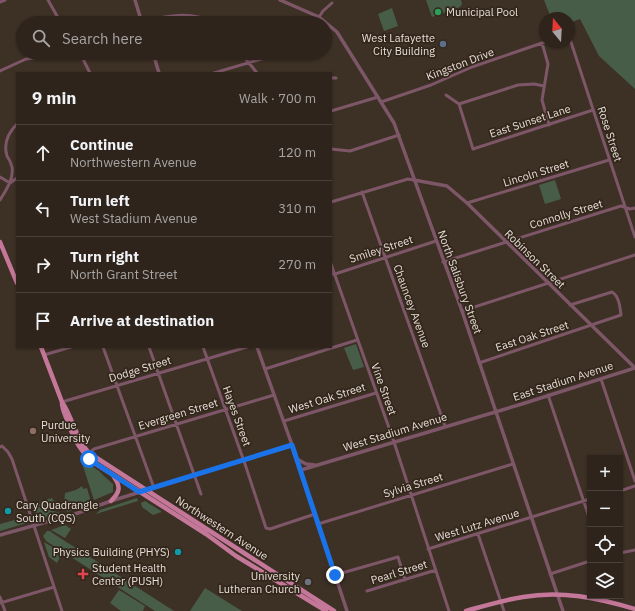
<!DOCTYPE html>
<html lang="en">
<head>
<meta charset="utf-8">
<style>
	body { margin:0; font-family:"IBM Plex Sans",sans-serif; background:#3a3029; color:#f1f3f6 }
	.controls { position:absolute; right:12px; bottom:12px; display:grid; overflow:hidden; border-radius:0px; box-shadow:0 1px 3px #0004 }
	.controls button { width:36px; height:36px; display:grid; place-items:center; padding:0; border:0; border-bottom:1px solid #49413b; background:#2e241c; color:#f1f3f6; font:20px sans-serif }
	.compass { position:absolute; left:539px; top:12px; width:36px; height:36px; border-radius:50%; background:#2e241c; box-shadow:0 1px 3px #0004; rotate:342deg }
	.stop { position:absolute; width:12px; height:12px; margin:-9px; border:3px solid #1a73e8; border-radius:50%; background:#fff }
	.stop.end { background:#1a73e8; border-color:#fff; box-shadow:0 1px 4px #0008 }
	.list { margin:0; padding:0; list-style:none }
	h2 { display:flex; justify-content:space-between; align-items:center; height:52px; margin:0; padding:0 16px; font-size:17px }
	h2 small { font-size:13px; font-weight:400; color:#a7a4a3 }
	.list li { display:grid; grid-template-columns:26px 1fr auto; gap:12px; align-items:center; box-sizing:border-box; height:56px; padding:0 16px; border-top:1px solid #49413b }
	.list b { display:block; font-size:15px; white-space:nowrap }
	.list p { margin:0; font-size:13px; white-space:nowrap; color:#a7a4a3 }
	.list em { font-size:13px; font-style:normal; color:#a7a4a3 }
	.icon { flex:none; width:22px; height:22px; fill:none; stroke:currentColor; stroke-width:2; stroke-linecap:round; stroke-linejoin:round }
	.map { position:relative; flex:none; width:635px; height:611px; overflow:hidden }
	.search { position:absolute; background:#2e241c; box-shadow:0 1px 3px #0004; left:16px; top:16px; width:316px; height:44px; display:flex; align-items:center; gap:10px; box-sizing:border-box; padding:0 14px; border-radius:22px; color:#a7a4a3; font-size:15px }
	.panel { position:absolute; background:#2e241c; box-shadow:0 1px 3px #0004; left:16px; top:72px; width:316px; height:276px; border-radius:0px }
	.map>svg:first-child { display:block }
</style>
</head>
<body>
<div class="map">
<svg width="635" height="611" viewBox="0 0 635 611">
	<rect width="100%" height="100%" fill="#3d3025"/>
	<path fill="#485d48" d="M426 0H461L462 4 460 7 432 17Z
		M544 0H635V89L599 56 580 19 572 22 569 28V18H551Z
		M392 8 398 26 384 31 378 14Z
		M555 180 561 199 545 204 539 185Z
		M356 344 364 367 353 370 344 348Z
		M81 460H83L99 471 105 477 113 484V492L94 500Z
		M82 486 83 489 87 488 91 502 67 512 64 503 65 493 76 490Z
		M52 498 54 501 56 502 59 511 32 504Z
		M137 498 138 501 96 514 100 510Z
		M145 501 161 511V512L153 515 142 507 141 503Z
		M32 505 60 513V514L45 518 35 514Z
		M22 518 25 519 27 523 0 531V524Z
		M65 525 71 529 65 538 51 530Z
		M47 531H50L54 534 174 611H155L46 541 43 536Z
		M44 542 62 553 57 563 49 557Z
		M205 588 242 611H190Z
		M119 590 145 606 143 611H121L110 603Z"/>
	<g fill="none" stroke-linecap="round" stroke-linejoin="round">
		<path stroke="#7d5667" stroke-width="3" d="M48 0 61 23
			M0 2 5 0
			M142 22C164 16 192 10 213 23
			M315 23 323 11 332 3
			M569 36 635 237
			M542 43 548 64 542 100 549 125
			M80 53 90 73
			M241 53 257 73
			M0 71 26 59 57 55 80 54
			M214 73 281 53
			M331 78H336
			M446 95 459 104 473 149 593 110
			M381 102 431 85 472 67 545 42
			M459 104 518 85 534 84 544 86
			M331 111 378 97
			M331 149 350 151 399 135
			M0 177 10 183 17 178
			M362 192 445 426
			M0 200C6 190 14 179 12 167 11 163 9 159 7 156 3 143 8 133 17 124
			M331 202 408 179 414 180
			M467 203 609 160
			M443 262 621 206 630 209 635 208
			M331 264 394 442 449 611
			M331 274H335L436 241
			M462 311 635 255
			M103 347 154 488
			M149 347 201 494
			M203 347 245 464 266 528 270 529 315 514
			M44 355 71 347
			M479 363 621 315C620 307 619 296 612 292L570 305
			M265 369 357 340
			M601 379 635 481
			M548 395 590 520
			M62 402 247 347
			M284 421 376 393
			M0 447 2 446 8 452 12 459 62 611
			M89 453 94 449 274 395
			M620 491 635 486
			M318 524 513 464
			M478 534 504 611
			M428 549 590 499
			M620 553 635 550
			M550 574 590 561
			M335 575 398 557 405 580
			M367 591 436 570
			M0 597 5 611
			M0 603 54 587"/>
		<path stroke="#7d5667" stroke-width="3.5" d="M135 0 142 23
			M280 0 319 17 337 32 394 123 462 311 563 611
			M153 53 159 73
			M414 180 447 186 467 203 635 368
			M257 347 296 456 347 611
			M297 459 306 464 315 465
			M301 470 522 404 635 368
			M0 535 75 514 111 501 292 445"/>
		<path stroke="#c47799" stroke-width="4.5" d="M0 242 17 283
			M41 347 62 402C73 418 75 438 89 453L334 611
			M62 404 63 409C70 429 76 448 93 462L206 534 236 556 326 611
			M111 501C120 492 121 487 114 477
			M466 611C484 606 503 600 523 597 561 590 598 598 635 609"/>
	</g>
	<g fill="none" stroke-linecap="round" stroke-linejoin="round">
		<path stroke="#1a73e8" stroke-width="5" d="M89 459 139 492 292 445 335 575"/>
	</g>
	<circle fill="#2e9e5b" stroke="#33261b" stroke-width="1.5" cx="438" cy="12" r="4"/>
	<circle fill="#5c6f8a" stroke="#33261b" stroke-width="1.5" cx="443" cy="44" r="4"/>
	<circle fill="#8d6e63" stroke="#33261b" stroke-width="1.5" cx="33" cy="431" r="4"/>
	<g fill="#0f9aa8" stroke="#33261b" stroke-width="1.5">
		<circle cx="8" cy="511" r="4"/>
		<circle cx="178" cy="552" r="4"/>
	</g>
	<path fill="#e0444e" stroke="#33261b" stroke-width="1.5" d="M81 568h4v4h4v4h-4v4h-4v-4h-4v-4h4z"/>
	<circle fill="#6b7280" stroke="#33261b" stroke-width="1.5" cx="308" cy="582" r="4"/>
	<g text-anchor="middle" stroke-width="3.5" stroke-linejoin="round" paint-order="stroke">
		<g font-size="11" fill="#e6ded7" stroke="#33261b" text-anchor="start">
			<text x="446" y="16">Municipal Pool</text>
			<text x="435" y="42" text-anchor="end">West Lafayette<tspan x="435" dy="13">City Building</tspan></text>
			<text x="41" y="429">Purdue<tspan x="41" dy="13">University</tspan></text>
			<text x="16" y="509">Cary Quadrangle<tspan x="16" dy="13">South (CQS)</tspan></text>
			<text x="170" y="556" text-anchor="end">Physics Building (PHYS)</text>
			<text x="92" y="572">Student Health<tspan x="92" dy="13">Center (PUSH)</tspan></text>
			<text x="300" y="580" text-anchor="end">University<tspan x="300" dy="13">Lutheran Church</tspan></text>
		</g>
		<g font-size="11" fill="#e6ded7" stroke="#33261b">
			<text transform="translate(460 64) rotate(-21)" y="4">Kingston Drive</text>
			<text transform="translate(530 121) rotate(-18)" y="4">East Sunset Lane</text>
			<text transform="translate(610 134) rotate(72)" y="4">Rose Street</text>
			<text transform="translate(536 173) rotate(-17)" y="4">Lincoln Street</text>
			<text transform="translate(566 214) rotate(-17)" y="4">Connolly Street</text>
			<text transform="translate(381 249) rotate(-18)" y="4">Smiley Street</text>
			<text transform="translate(535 259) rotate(44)" y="4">Robinson Street</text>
			<text transform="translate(460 282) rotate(70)" y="4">North Salisbury Street</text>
			<text transform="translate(412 306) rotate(70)" y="4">Chauncey Avenue</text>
			<text transform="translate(532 336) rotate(-18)" y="4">East Oak Street</text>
			<text transform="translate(140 369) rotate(-17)" y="4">Dodge Street</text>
			<text transform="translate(563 381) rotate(-18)" y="4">East Stadium Avenue</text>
			<text transform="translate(384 389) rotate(70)" y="4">Vine Street</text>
			<text transform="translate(327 398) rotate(-17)" y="4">West Oak Street</text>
			<text transform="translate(178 414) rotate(-17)" y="4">Evergreen Street</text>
			<text transform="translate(237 416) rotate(70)" y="4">Hayes Street</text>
			<text transform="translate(395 432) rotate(-17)" y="4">West Stadium Avenue</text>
			<text transform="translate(413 485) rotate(-17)" y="4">Sylvia Street</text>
			<text transform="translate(477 525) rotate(-17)" y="4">West Lutz Avenue</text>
			<text transform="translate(222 528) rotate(33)" y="4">Northwestern Avenue</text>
			<text transform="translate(399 572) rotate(-17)" y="4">Pearl Street</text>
		</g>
	</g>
</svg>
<div class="controls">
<button>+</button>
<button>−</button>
<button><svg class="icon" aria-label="locate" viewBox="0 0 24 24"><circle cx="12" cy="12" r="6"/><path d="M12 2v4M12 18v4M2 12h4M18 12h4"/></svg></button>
<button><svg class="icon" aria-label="layers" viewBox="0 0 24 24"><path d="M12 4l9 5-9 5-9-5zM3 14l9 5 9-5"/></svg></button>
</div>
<svg class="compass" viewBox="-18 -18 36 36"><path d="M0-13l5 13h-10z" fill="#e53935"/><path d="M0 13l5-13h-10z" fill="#a7a4a3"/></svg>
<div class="stop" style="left:89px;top:459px"></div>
<div class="stop end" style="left:335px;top:575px"></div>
<div class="search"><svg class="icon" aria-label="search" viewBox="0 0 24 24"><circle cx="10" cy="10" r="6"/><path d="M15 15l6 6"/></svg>Search here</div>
<section class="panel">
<h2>9 min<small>Walk · 700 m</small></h2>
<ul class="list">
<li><svg class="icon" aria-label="ahead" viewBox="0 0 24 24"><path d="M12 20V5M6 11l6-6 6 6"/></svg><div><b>Continue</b><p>Northwestern Avenue</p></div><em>120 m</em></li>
<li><svg class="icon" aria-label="left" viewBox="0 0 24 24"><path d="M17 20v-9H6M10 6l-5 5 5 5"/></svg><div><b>Turn left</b><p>West Stadium Avenue</p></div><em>310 m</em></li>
<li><svg class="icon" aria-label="right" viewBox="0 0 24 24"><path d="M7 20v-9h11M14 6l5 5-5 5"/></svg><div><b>Turn right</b><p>North Grant Street</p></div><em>270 m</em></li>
<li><svg class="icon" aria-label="arrive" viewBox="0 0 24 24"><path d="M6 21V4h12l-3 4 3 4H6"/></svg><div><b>Arrive at destination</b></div></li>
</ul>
</section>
</div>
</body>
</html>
